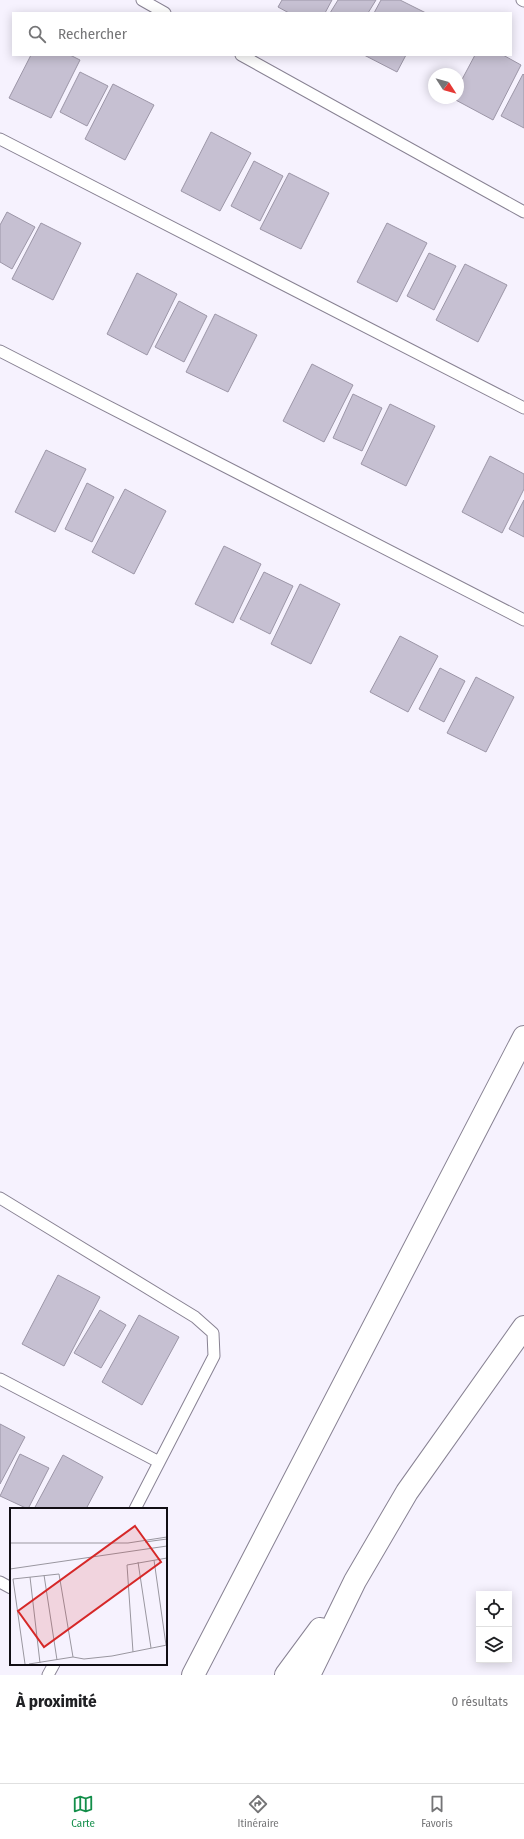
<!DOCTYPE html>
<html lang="fr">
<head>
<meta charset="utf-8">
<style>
	body { margin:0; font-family:"Fira Sans Condensed",sans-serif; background:#f2f2f2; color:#202124 }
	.controls { position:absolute; right:12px; bottom:12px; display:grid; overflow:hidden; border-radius:0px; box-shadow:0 2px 10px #0003 }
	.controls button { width:36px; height:36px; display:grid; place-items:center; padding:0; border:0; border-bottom:1px solid #e0e0e0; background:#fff; color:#202124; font:20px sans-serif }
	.compass { position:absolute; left:428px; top:68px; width:36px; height:36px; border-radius:50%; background:#fff; box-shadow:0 2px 10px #0003; rotate:126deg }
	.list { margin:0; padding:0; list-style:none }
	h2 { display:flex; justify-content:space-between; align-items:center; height:52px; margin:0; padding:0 16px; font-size:17px }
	h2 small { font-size:13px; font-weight:400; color:#757577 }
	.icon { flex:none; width:22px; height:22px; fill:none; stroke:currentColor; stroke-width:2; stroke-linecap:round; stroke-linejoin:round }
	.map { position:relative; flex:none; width:524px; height:1675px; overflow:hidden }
	.search { position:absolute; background:#fff; box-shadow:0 2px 10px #0003; left:12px; right:12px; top:12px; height:44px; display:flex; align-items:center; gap:10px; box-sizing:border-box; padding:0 14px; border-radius:0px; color:#757577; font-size:15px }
	.sheet { height:108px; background:#fff }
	nav { display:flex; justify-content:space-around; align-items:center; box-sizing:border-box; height:56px; border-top:1px solid #e0e0e0; background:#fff; font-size:11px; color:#757577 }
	nav a { display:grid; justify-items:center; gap:2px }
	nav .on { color:#138e4a }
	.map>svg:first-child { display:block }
</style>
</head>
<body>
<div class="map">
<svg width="524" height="1675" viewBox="0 0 524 1675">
	<rect width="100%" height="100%" fill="#f6f2fe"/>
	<path fill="#c6c0d2" stroke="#9c96a7" d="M282 0H332L325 13H289L278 7Z
		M338 0H376L368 13H330Z
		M381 0H400L426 13H374Z
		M31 55H70L80 60 51 118 9 98Z
		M364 55H406L397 72Z
		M475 55H503L521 65 493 120 452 98H458V87Z
		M80 72 108 86 87 126 60 112Z
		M523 74 524 75V128L501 116Z
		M113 84 154 105 125 160 85 139Z
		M211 132 251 153 220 211 181 191Z
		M254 161 283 176 260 221 231 206Z
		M289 173 329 193 301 249 260 229Z
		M7 212 35 227 12 269 0 262V225Z
		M41 223 81 243 53 300 12 279Z
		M387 223 427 243 397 302 357 282Z
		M429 253 456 266 434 310 407 296Z
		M465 264 507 285 478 342 436 320Z
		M137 273 177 294 147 355 107 334Z
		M179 301 207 316 184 362 155 347Z
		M215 314 257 335 228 392 186 372Z
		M312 364 353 385 324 442 283 421Z
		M353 394 382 408 362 451 333 438Z
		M390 404 435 426 406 486 361 464Z
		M46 450 86 469 55 532 15 512Z
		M490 456 524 474V489L502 533 462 512Z
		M87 483 114 497 92 542 65 529Z
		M125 489 166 511 134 574 92 552Z
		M524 500V537L509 529Z
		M224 546 261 564 233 623 195 604Z
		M264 572 293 586 270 634 240 619Z
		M300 584 340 604 311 664 271 644Z
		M400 636 438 656 408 712 370 692Z
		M440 668 465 681 444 722 419 709Z
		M476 677 514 697 486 752 447 733Z
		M58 1275 100 1297 64 1366 22 1344Z
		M100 1310 126 1325 101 1368 74 1353Z
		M139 1315 179 1337 142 1405 102 1382Z
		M0 1424 25 1437 0 1484Z
		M20 1454 49 1468 28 1509 0 1496Z
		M63 1455 103 1477 86 1509H34Z"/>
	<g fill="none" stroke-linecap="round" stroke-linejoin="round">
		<g stroke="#888293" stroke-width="13">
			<path id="service" d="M142 0 165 13
				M522 0 524 1
				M241 55 524 212
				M0 139 524 408
				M0 351 524 620
				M0 1198 195 1317 213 1333 214 1356 135 1509
				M0 1379 159 1462
				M0 1582 11 1588
				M48 1675 54 1664"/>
		</g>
		<g stroke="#888293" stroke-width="24">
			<path id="minor" d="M193 1675 524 1037
				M286 1675 320 1629
				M309 1675 355 1581 407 1492 524 1327"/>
		</g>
		<use href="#service" stroke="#fff" stroke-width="11"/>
		<use href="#minor" stroke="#fff" stroke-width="22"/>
	</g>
	<g transform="translate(10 1508)">
		<rect width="157" height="157" fill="#f6f2fe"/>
		<path fill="none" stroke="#9a97a0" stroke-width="1" d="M135 34 157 31M0 35H118L157 29M144 52 156 137M128 54 141 140M0 61 157 38M34 67 47 152M20 69 30 155M123 144 117 57 157 50M15 156 3 71 49 66 63 149M19 156 63 149 74 151 102 148 157 137"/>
		<path fill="#d62828" fill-opacity="0.15" stroke="#d62828" stroke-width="2" d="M125 18 151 54 34 139 8 103Z"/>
		<rect width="157" height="157" fill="none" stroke="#110e14" stroke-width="2"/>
	</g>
</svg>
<div class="controls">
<button><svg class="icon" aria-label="locate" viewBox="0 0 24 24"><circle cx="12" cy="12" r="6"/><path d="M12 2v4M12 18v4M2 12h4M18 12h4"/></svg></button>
<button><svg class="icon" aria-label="layers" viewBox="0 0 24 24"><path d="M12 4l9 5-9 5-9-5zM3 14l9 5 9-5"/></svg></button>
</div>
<svg class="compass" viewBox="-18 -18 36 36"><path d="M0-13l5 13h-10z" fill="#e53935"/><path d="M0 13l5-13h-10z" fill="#757577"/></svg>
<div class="search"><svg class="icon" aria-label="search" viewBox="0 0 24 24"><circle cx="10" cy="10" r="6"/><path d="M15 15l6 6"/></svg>Rechercher</div>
</div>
<section class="sheet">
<h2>À proximité<small>0 résultats</small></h2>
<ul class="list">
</ul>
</section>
<nav>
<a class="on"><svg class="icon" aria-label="map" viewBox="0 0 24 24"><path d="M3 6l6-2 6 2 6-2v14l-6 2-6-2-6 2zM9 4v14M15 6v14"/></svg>Carte</a>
<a><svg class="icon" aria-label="directions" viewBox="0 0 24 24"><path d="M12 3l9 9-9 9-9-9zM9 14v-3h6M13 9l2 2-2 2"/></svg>Itinéraire</a>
<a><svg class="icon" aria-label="saved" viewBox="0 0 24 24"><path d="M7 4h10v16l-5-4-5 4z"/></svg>Favoris</a>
</nav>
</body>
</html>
